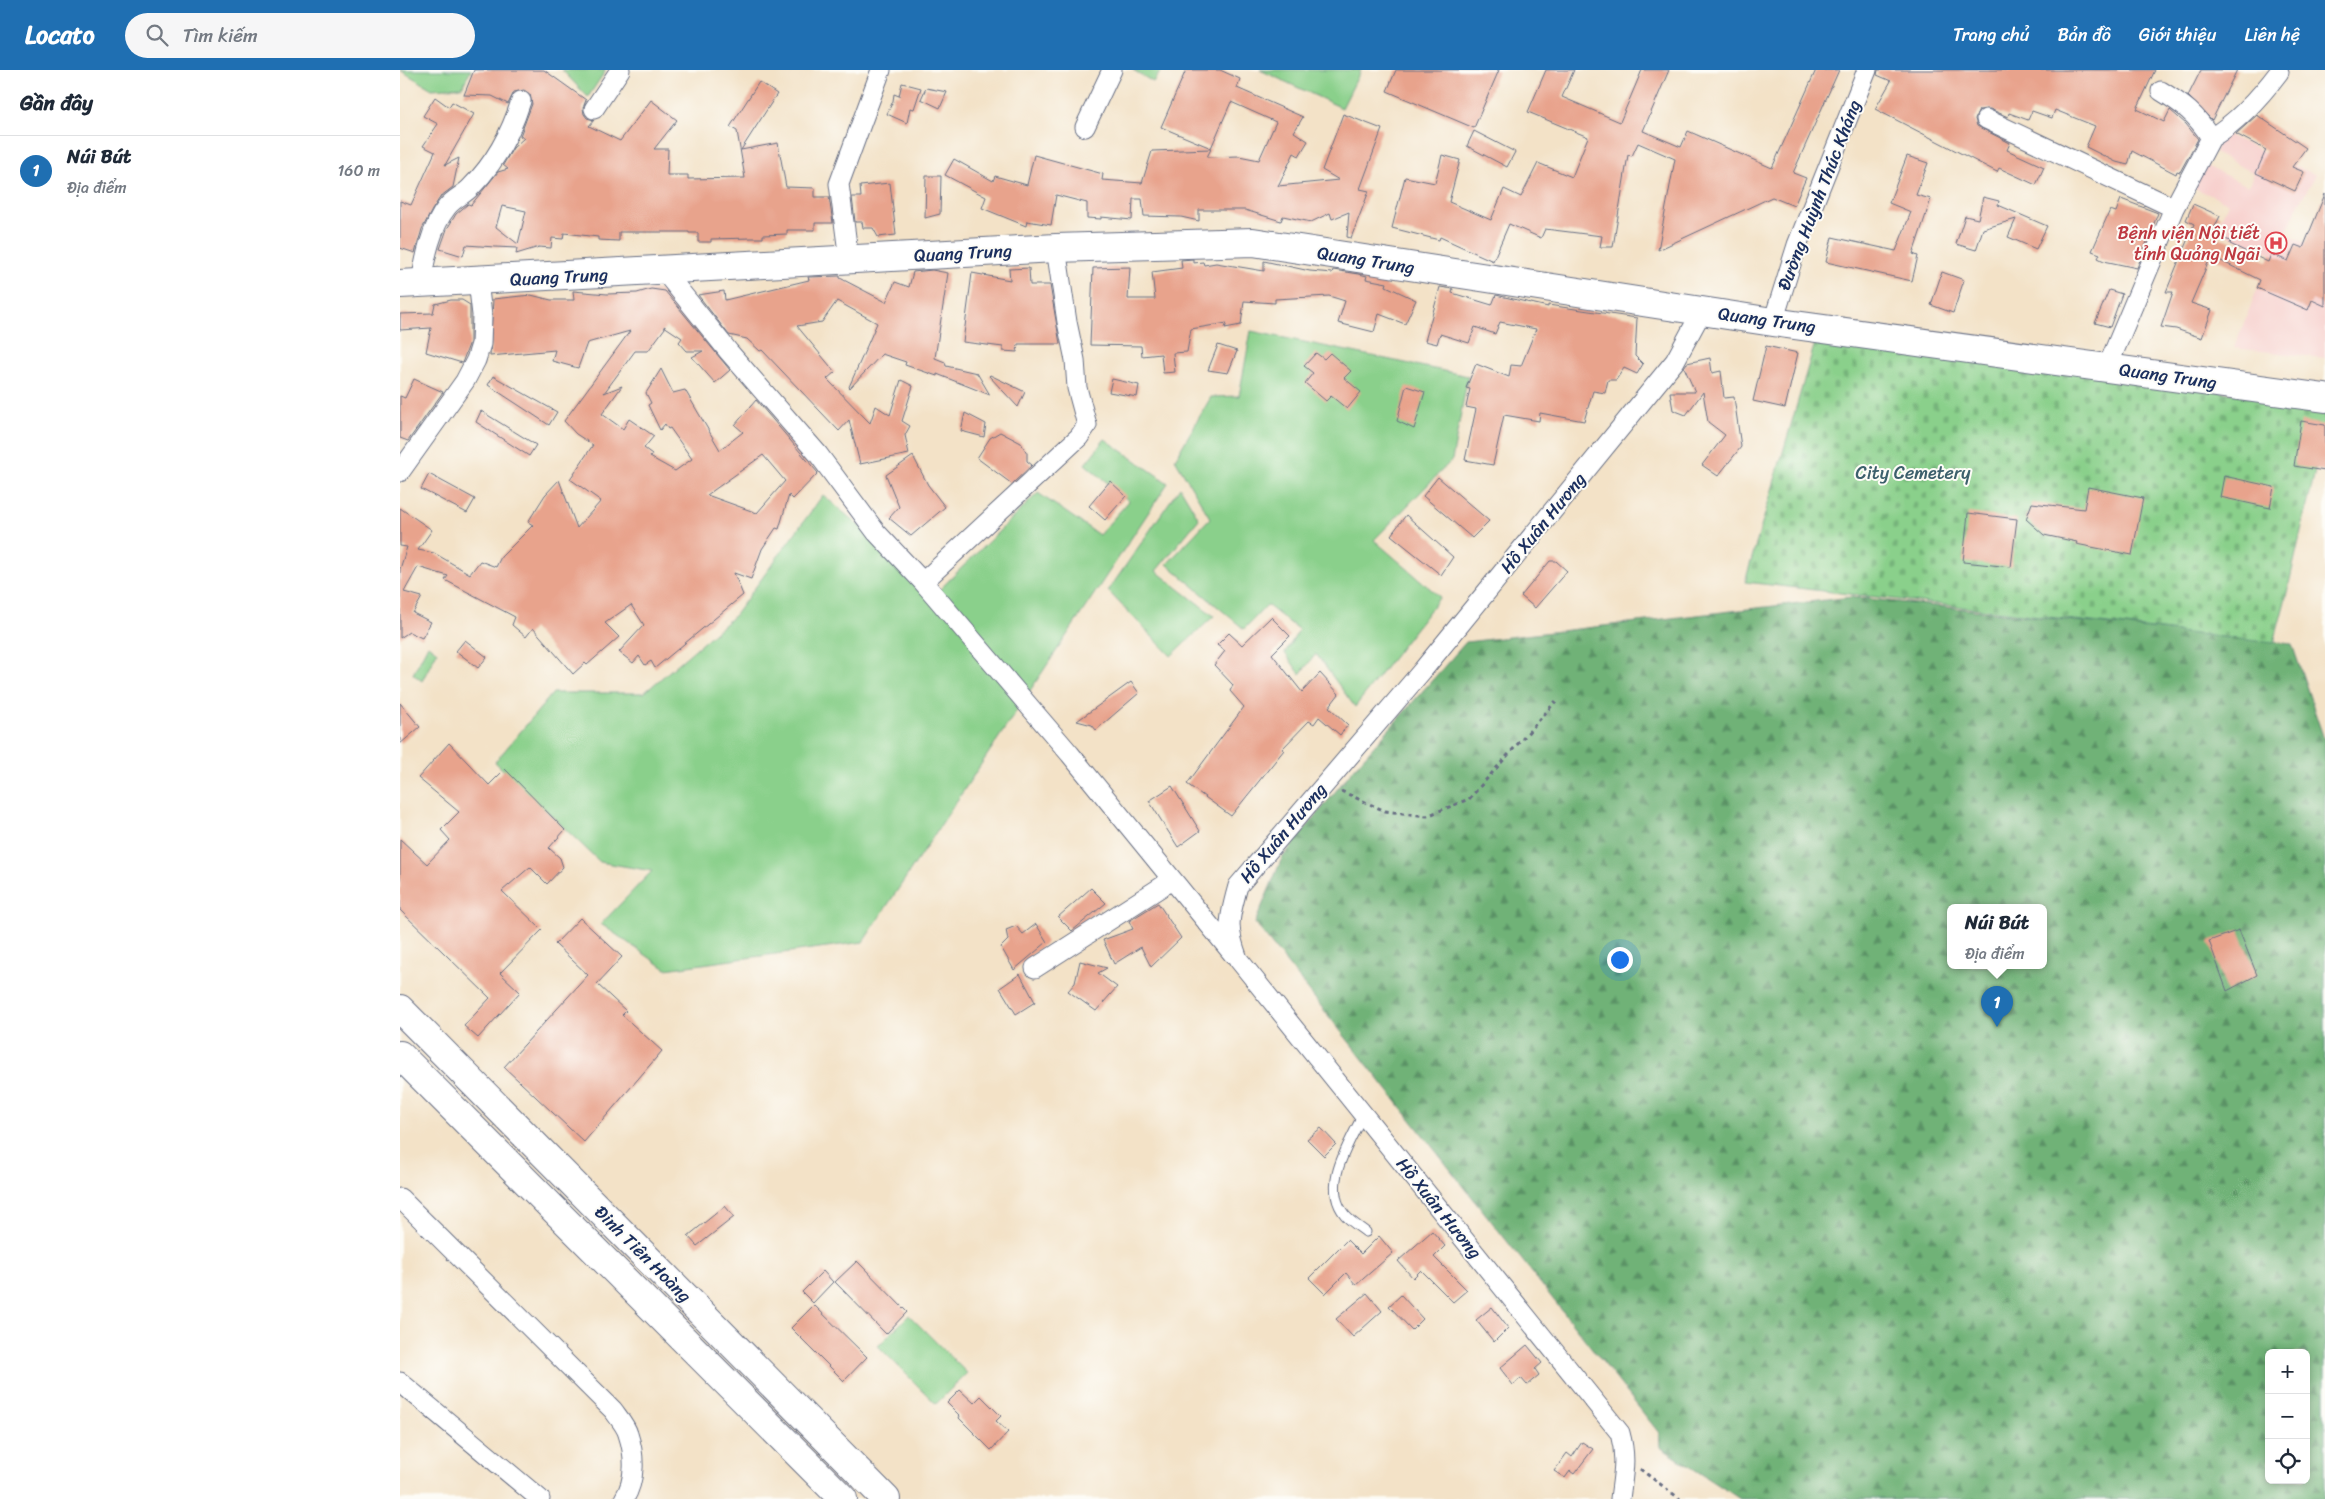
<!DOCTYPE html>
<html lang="vi">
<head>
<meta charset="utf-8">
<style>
	body { margin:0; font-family:Sriracha,sans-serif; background:#f6f6f7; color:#1f2937 }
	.controls { position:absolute; right:15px; bottom:15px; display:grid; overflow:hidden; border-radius:8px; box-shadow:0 2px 8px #0003 }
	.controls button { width:45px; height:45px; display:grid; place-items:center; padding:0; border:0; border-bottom:1px solid #e0e1e3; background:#fff; color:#1f2937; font:25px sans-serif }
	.you { position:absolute; left:1219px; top:889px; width:18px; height:18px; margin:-12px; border:4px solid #fff; border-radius:50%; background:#1a73e8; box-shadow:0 0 0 8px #1a73e833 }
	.badge { display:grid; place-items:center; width:32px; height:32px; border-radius:50%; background:#1f6fb2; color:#fff; font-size:16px; font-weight:700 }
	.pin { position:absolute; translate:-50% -41px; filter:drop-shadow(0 1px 2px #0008) }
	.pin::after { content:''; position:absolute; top:26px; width:18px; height:15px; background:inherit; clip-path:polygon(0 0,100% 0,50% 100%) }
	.popup { position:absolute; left:1547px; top:834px; width:100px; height:65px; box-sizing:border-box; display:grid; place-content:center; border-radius:8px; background:#fff; filter:drop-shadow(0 1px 4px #0005); font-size:16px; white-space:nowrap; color:#747a83 }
	.popup b { font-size:19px; color:#1f2937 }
	.popup::after { content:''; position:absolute; left:50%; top:100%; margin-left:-10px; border:10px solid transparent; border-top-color:#fff }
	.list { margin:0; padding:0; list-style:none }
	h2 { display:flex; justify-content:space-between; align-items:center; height:65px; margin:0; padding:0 20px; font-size:21px }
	h2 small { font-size:16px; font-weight:400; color:#747a83 }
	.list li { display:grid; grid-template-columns:32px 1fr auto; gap:15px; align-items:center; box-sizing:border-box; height:70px; padding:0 20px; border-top:1px solid #e0e1e3 }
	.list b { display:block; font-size:19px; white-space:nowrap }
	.list p { margin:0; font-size:16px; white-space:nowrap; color:#747a83 }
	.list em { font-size:16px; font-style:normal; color:#747a83 }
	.icon { flex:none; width:28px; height:28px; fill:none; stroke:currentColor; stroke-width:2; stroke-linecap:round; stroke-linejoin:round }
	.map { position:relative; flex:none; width:1925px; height:1429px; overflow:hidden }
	header { display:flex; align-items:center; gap:30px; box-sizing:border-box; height:70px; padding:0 25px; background:#1f6fb2; color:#fff }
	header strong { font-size:24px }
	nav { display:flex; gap:28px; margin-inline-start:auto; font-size:18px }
	.search { width:350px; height:45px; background:#f6f6f7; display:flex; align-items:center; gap:12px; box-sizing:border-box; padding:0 18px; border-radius:28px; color:#747a83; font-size:19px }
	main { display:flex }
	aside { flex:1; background:#fff }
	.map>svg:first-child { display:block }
</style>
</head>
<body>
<header>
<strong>Locato</strong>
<div class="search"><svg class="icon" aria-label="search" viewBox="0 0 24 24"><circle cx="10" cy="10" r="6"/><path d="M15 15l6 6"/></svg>Tìm kiếm</div>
<nav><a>Trang chủ</a><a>Bản đồ</a><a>Giới thiệu</a><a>Liên hệ</a></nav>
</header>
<main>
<aside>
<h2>Gần đây<small></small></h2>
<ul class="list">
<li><span class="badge">1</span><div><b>Núi Bút</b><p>Địa điểm</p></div><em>160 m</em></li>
</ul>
</aside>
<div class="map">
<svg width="1925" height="1429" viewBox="0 0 1925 1429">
	<defs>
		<pattern id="forest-firs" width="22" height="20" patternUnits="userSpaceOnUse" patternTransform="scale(1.25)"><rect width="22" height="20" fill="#6fb277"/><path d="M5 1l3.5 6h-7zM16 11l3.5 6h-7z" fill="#5a9165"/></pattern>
		<pattern id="cemetery-stones" width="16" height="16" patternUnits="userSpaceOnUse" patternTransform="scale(1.25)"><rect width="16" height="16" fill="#8ad08b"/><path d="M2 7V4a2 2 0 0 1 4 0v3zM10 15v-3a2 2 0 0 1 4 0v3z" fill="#76b37a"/></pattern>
	</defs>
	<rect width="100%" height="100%" fill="#fdfcf7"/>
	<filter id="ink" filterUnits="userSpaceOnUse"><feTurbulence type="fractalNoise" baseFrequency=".02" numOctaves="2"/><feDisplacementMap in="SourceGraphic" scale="10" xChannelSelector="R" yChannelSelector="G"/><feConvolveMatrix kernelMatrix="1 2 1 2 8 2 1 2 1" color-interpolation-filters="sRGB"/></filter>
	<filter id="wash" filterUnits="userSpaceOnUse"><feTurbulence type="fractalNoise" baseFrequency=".0096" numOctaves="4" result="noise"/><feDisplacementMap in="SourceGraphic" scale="20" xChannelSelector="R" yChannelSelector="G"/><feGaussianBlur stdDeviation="1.12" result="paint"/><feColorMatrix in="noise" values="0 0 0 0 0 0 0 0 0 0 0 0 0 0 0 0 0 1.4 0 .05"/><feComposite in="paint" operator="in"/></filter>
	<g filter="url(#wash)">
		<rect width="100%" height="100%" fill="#f3e2c7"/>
		<path fill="#f7d0cd" d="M1823 63 1916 105 1898 135 1886 164 1925 182V288L1834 278 1871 184 1816 160 1828 133 1792 117 1804 95 1848 116 1854 103 1814 83Z"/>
		<path fill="#8ad08b" stroke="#528074" d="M0 0H71L62 17 32 19Z
			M162 0H206L188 27Z
			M733 0H762L753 12Z
			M860 0H961L942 38Z
			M851 261 1068 306 1052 390 974 470 1040 527 955 637 916 584 900 604 885 583 899 560 867 535 844 559 767 494 810 448 775 389 811 327 839 326Z
			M705 369 768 413 463 872 266 899 201 854 252 801 200 792 95 692 153 623H244L335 545 423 425 537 522 638 423 699 465 729 431 685 394Z
			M780 417 799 449 756 501 814 546 771 586 708 521Z
			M28 575 37 582 22 611 13 604Z
			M509 1245 567 1303 536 1334 478 1276Z"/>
		<path fill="url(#forest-firs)" stroke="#45706a" fill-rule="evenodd" d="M1451 527 1892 574 1925 672V1429H1340L1260 1377 1259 1363 855 853 882 788 951 702 1066 572ZM1551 838H1643V896H1551ZM1869 1283H1906V1410H1869Z"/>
		<path fill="url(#cemetery-stones)" stroke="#528074" d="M1419 259 1925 338V358L1885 531 1874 573 1345 512Z"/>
		<g id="blocks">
			<path fill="#e8a38c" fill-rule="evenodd" d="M74 0H144L186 30 183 38 184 44 187 48 194 50 189 56 220 71 251 30 277 50 254 79H268L267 105H288V109L345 108 337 61 330 57 359 12 377 24 341 80 378 73 386 117 415 118V127H429L433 153H415V160H387V164L363 165V168H351L311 169V172H298V163H289V162H219V171L198 170V167L164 163 163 169 152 168 151 178 139 177 116 184 117 178 95 177 66 175 63 186 40 179 47 159 56 144 68 134 71 135 98 102 108 99 103 95 113 78 124 68 120 66 132 34 130 24 124 20 114 22 108 34 92 26 64 25ZM102 136 126 141 118 174 96 157Z
				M786 0H820L840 9 837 18 903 47 894 62 908 71 899 86 894 83 878 116 939 110 922 100 943 44 982 59 960 119 969 121 951 168 947 167 949 142 932 149 930 143 911 152 883 146 881 151 845 140H799V151L781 147 744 146 742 129H733L732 150 701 147V149L687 148V133L656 125 651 155 627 151 626 156 582 138 586 127 545 105 554 89 593 111 595 106 627 115 634 85 703 104 702 110 742 113 752 81 811 79 807 87 839 86 859 90 876 52 831 32 811 78 761 57Z
				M996 0H1099L1074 58 987 21Z
				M1146 0H1174L1162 27 1220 52 1242 0H1269L1243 61 1281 77 1288 61 1372 98 1416 0H1439L1393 103 1406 108 1394 136 1372 127 1258 180 1275 89 1238 73 1232 86 1228 85 1213 177H1200L1202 166 1145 159 1141 168 1109 154 1093 191 1040 167 1039 170 992 158 1005 107 1035 113 1042 85 1060 90 1049 132 1091 150 1104 119 1121 127 1138 93 1172 107 1188 67 1128 42Z
				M1478 0H1755L1737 39 1764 52 1770 40 1786 54 1798 69 1780 102 1777 101 1776 104 1732 81 1728 95 1716 92 1686 77 1695 56 1655 40 1652 48 1632 41 1628 50 1609 43 1608 47 1590 39 1579 40 1575 49 1577 56 1610 73 1607 80 1644 97 1636 115 1599 98 1597 102 1475 39 1491 11 1477 5Z
				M1801 0H1837L1812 50 1788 26Z
				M502 13 521 18 514 39 510 38 507 53 487 44 493 31 494 24 499 26Z
				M526 18 547 22 540 38 521 29Z
				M35 27 49 37 52 32 74 44 45 95 59 88 53 117 41 126 32 140 22 159 15 183 0 178V131L11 135 35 82 23 76 38 54 23 46Z
				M1857 45 1906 78 1892 97 1904 102 1895 121 1856 103 1866 80 1836 64Z
				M1074 61 1115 82 1107 97 1067 76Z
				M1507 86 1528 93 1516 125 1531 129 1513 184 1518 186 1512 211 1426 192 1432 167 1496 181 1511 142 1489 133Z
				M526 106H541L540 144 525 148Z
				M490 113 496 165 478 167 473 158H463L462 152H455L452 127H461L460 116Z
				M1925 124V236L1912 230 1908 240 1857 218 1860 210 1811 186 1791 233 1812 240 1802 268 1776 259 1761 257 1773 222H1766L1794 154 1786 150 1793 134 1820 146 1811 165 1831 171 1830 174 1868 192 1871 184 1888 191 1895 175 1903 178Z
				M1583 127 1599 131 1598 135 1647 156 1636 179 1608 167 1616 149 1583 159 1576 180 1556 174 1565 146 1578 149Z
				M1721 129 1758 143 1737 198 1704 191 1698 188 1700 184 1692 181 1710 140 1716 142Z
				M793 189V193L803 192 804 195 816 193 864 201V191L910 201 932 203 933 200 959 204 967 206 966 209 987 213 986 216 1016 230 1005 254 979 244 974 262 938 253 945 231 929 226 875 229V233L844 231 841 255 825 258 827 253 791 259 787 282 773 283 775 302 763 303 761 284 742 286 741 276 690 275 693 198 730 197 728 229H755L752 202 782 198 781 190Z
				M629 198 630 215H650L660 274H618L617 282 603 281V277L563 272 572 203 610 210 609 199Z
				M532 200 548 203 535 288 545 292 546 296 577 303 590 325 537 304V306L505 295 506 292 482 284 450 318 449 317 477 253 437 231 422 252 397 256 435 302 427 309 470 353 476 336 490 345 501 310 513 316 502 351 510 356 505 365 509 384 460 394 449 350 439 361 362 280 360 281 347 269 329 265 298 225 324 221 325 230 409 210 408 207 440 206V208L486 232 495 212 509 217 513 202Z
				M1542 202 1564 210 1553 243 1531 235Z
				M1040 217 1053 219 1052 223 1092 235 1096 225 1148 237V235L1237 248 1235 286 1243 294 1237 304 1224 298 1216 310H1208L1205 323 1193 321 1184 351 1140 343 1139 351 1104 345 1093 395 1065 390 1076 339 1066 337 1070 319 1066 318 1076 294 1109 307 1111 295 1121 296 1136 259 1100 252 1095 264 1075 257 1069 273 1040 264 1037 274 1025 271Z
				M251 219 265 221 330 300 315 313 292 287 303 281H287L279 272 282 268 264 256 265 258 248 281H235L204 323 222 316 202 344 223 359 229 349 254 366 244 378 252 384 250 387 275 401 292 389 270 358 268 359 265 354 260 360 248 335 251 333 246 323 261 299 273 323 285 320 320 380 343 362 335 355 356 330 418 403 393 429 389 425 379 459 376 458 362 479 351 509 334 503 343 525 255 598 251 591 245 595 239 586 233 593 219 582 244 555 231 535 205 553 219 567 187 595 185 593 173 604 133 558 126 567 112 555 115 547 45 510 48 506 18 497 4 522 22 527 13 543 31 552 22 568 9 562 0 568V499L7 477 0 476V438L32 460 18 480 34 483 70 504 80 491 96 497 101 487 133 455 128 452 145 425 159 410 177 458 201 431 170 409 193 375 176 364 164 351 230 261 187 273 178 298 152 291 155 280 90 286 93 229 131 225 151 230H174L173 221 207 224 237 223ZM363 385 385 411 357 443 307 425Z
				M1709 220 1722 224 1710 257 1695 253Z
				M51 230H62L70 235V272L62 293 26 282 31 258 0 260V244L33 243 35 234Z
				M818 275 837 281 828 303 808 300Z
				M1366 276 1398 283 1385 338 1353 331Z
				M916 283 924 289 930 283 951 301 944 308 961 322 947 339 931 326 926 331 905 313 913 303 904 296Z
				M1310 288 1312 303 1321 301 1324 328 1334 327 1341 377 1318 406 1302 395 1325 365 1308 352 1303 322 1286 345 1273 340 1270 322H1295L1284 297 1287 293Z
				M590 305 625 322 618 337 589 306Z
				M93 306 157 342 149 355 88 315Z
				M14 309 43 322 8 371 0 368V326L5 328Z
				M712 309 739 315 737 327 709 322Z
				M1006 316 1025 322 1014 359 997 351Z
				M81 341 136 375 129 386 76 352Z
				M565 343 586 354 584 367 561 361Z
				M1901 351 1925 355V401L1894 396Z
				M600 362 621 373 627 383V391L632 395 612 414 577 388 590 368Z
				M513 386 528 415 545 437 511 466 489 448 499 437 486 405Z
				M29 404 75 429 67 443 21 419Z
				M1824 406 1874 417 1870 438 1820 427Z
				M1038 407 1089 451 1072 468 1023 426Z
				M710 411 726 426 705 450 689 436Z
				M1688 417 1743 428 1732 485 1676 474 1677 472 1644 465 1626 449 1632 433 1684 439Z
				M1568 443 1617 449 1611 497 1563 492Z
				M1006 445 1053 487 1041 505 991 465Z
				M1150 491H1156L1167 501 1135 538 1121 526Z
				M871 547 890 566 872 584 902 622 920 603 939 624 929 637 948 655 940 665 919 647 914 654 909 651 882 679 884 680 831 746 787 714 844 637 830 621 833 615 814 595 825 581 817 575 829 563 842 575Z
				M65 570 87 587 78 598 56 581Z
				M731 612 739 623 696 660 692 655 677 651Z
				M0 633 20 657 0 674Z
				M49 673 89 715 105 699 165 760 149 778 160 788 163 797 147 814 130 797 102 821 142 860 100 903 120 922 78 968 64 956 90 928 0 840V769L27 794 50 770 41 760 59 742 18 708Z
				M772 716 800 761 778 777 749 731Z
				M691 818 706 833 672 861 658 847Z
				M758 833 781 868 751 897 741 877 714 894 703 870 733 859 729 851Z
				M180 848 222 887 197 914 226 941 222 945 262 981 184 1072 104 997 188 905 155 874Z
				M636 854 647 872 614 900 601 877 608 870 606 860 616 856 623 864Z
				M1839 860 1857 905 1827 921 1809 871Z
				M680 891 707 898 698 903 717 917 696 941 668 921 675 913Z
				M620 904 635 932 616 944 600 918Z
				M921 1058 936 1074 924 1086 907 1069Z
				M325 1136 334 1147 297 1176 288 1166Z
				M1032 1161 1045 1176 1034 1187 1067 1220 1053 1232 1021 1200 1013 1208 998 1191Z
				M979 1166 993 1183 956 1215 946 1203 925 1224 909 1208 947 1170 961 1184Z
				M457 1191 507 1242 486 1264 435 1212Z
				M423 1201 433 1212 413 1233 402 1222Z
				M967 1223 982 1241 953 1267 936 1249Z
				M1001 1225 1023 1249 1012 1260 989 1236Z
				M414 1235 467 1287 444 1311 391 1258Z
				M1092 1237 1108 1258 1094 1272 1076 1250Z
				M1127 1275 1142 1293 1135 1299 1139 1305 1127 1315 1121 1308 1113 1315 1100 1298Z
				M560 1320 574 1333 581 1326 601 1346 596 1351 608 1362 591 1380 559 1348 560 1346 547 1333Z
				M1182 1372 1193 1379 1174 1404 1170 1401 1165 1408 1154 1401 1167 1383 1172 1387Z"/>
		</g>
	</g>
	<g filter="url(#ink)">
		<use href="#blocks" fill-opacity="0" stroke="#676e83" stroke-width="1"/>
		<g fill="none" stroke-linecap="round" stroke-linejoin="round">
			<g stroke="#676e83" stroke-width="11">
				<path id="service" d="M963 1044C950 1073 920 1115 945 1145 950 1151 959 1157 966 1162"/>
			</g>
			<g stroke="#676e83" stroke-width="21">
				<path id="minor" d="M1761 21C1784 35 1796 44 1811 68
					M194 39 220 0
					M1586 49 1774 138
					M685 57 712 0
					M449 190 439 114 481 0
					M264 201 329 282 418 384 476 462 523 512 670 684 833 884
					M21 213C25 188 31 157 47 137 54 128 64 125 71 117 95 93 111 63 121 31
					M1373 252 1397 175 1467 0
					M1707 298 1774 138 1811 68C1837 52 1861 26 1879 2
					M0 402 65 311 76 290 81 274 82 245 78 211
					M523 512 679 367 687 355 677 318 675 290 667 252 656 178
					M635 898 772 810
					M0 1128 213 1340C218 1347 226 1356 228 1364 235 1385 236 1410 224 1429
					M0 1312 140 1429
					M1220 1429C1223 1404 1227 1388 1220 1363L838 889C826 857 829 849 838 816L1022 601 1275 291 1302 241"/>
			</g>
			<g stroke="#676e83" stroke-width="30">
				<path id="primary" d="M0 214 656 178 853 172 1373 252 1925 328"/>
			</g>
			<g stroke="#676e83" stroke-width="30">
				<path id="trunk" d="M0 939 486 1429
					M0 985 443 1429"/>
			</g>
			<path stroke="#676e83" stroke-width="3" stroke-dasharray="4 4" stroke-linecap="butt" d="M941 721 985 741 1027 746 1069 729 1156 631
				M1240 1399 1280 1429"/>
			<use href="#service" stroke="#fff" stroke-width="9"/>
			<use href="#minor" stroke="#fff" stroke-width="19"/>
			<use href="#primary" stroke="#fff" stroke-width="28"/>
			<use href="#trunk" stroke="#fff" stroke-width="28"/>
		</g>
	</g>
	<defs>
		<g id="hospital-ring" transform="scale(1.125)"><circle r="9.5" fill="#fdfcf7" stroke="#e0444e" stroke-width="1.5"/><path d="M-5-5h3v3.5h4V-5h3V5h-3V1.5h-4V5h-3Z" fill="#e0444e"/></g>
	</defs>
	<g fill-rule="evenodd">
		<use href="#hospital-ring" x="1876" y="173"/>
	</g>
	<g text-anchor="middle" stroke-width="4" stroke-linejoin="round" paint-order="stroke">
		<g font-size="18" fill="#1b2f5e" stroke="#fdfcf7">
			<text transform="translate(1419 125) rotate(-69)" y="6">Đường Huỳnh Thúc Kháng</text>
			<text transform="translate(563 183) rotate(-3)" y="6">Quang Trung</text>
			<text transform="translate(966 190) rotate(9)" y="6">Quang Trung</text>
			<text transform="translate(159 207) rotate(-3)" y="6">Quang Trung</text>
			<text transform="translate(1367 250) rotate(8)" y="6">Quang Trung</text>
			<text transform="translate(1768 306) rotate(8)" y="6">Quang Trung</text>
			<text transform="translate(1143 453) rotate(-51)" y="6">Hồ Xuân Hương</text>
			<text transform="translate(883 763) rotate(-50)" y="6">Hồ Xuân Hương</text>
			<text transform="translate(1039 1138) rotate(51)" y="6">Hồ Xuân Hương</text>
			<text transform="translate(243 1184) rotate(45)" y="6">Đinh Tiên Hoàng</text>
		</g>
		<g font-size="18" fill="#be3a42" stroke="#fdfcf7" text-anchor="end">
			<text x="1860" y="169">Bệnh viện Nội tiết<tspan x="1860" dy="21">tỉnh Quảng Ngãi</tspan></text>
		</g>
		<g font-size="18" fill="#3c5f6c" stroke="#fdfcf7">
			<text x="1513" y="409">City Cemetery</text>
		</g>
	</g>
</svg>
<div class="controls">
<button>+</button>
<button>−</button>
<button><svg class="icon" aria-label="locate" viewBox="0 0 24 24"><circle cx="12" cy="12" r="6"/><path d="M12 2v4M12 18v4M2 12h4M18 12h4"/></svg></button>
</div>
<div class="you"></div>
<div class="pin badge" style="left:1597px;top:957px">1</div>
<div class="popup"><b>Núi Bút</b>Địa điểm</div>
</div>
</main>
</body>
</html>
